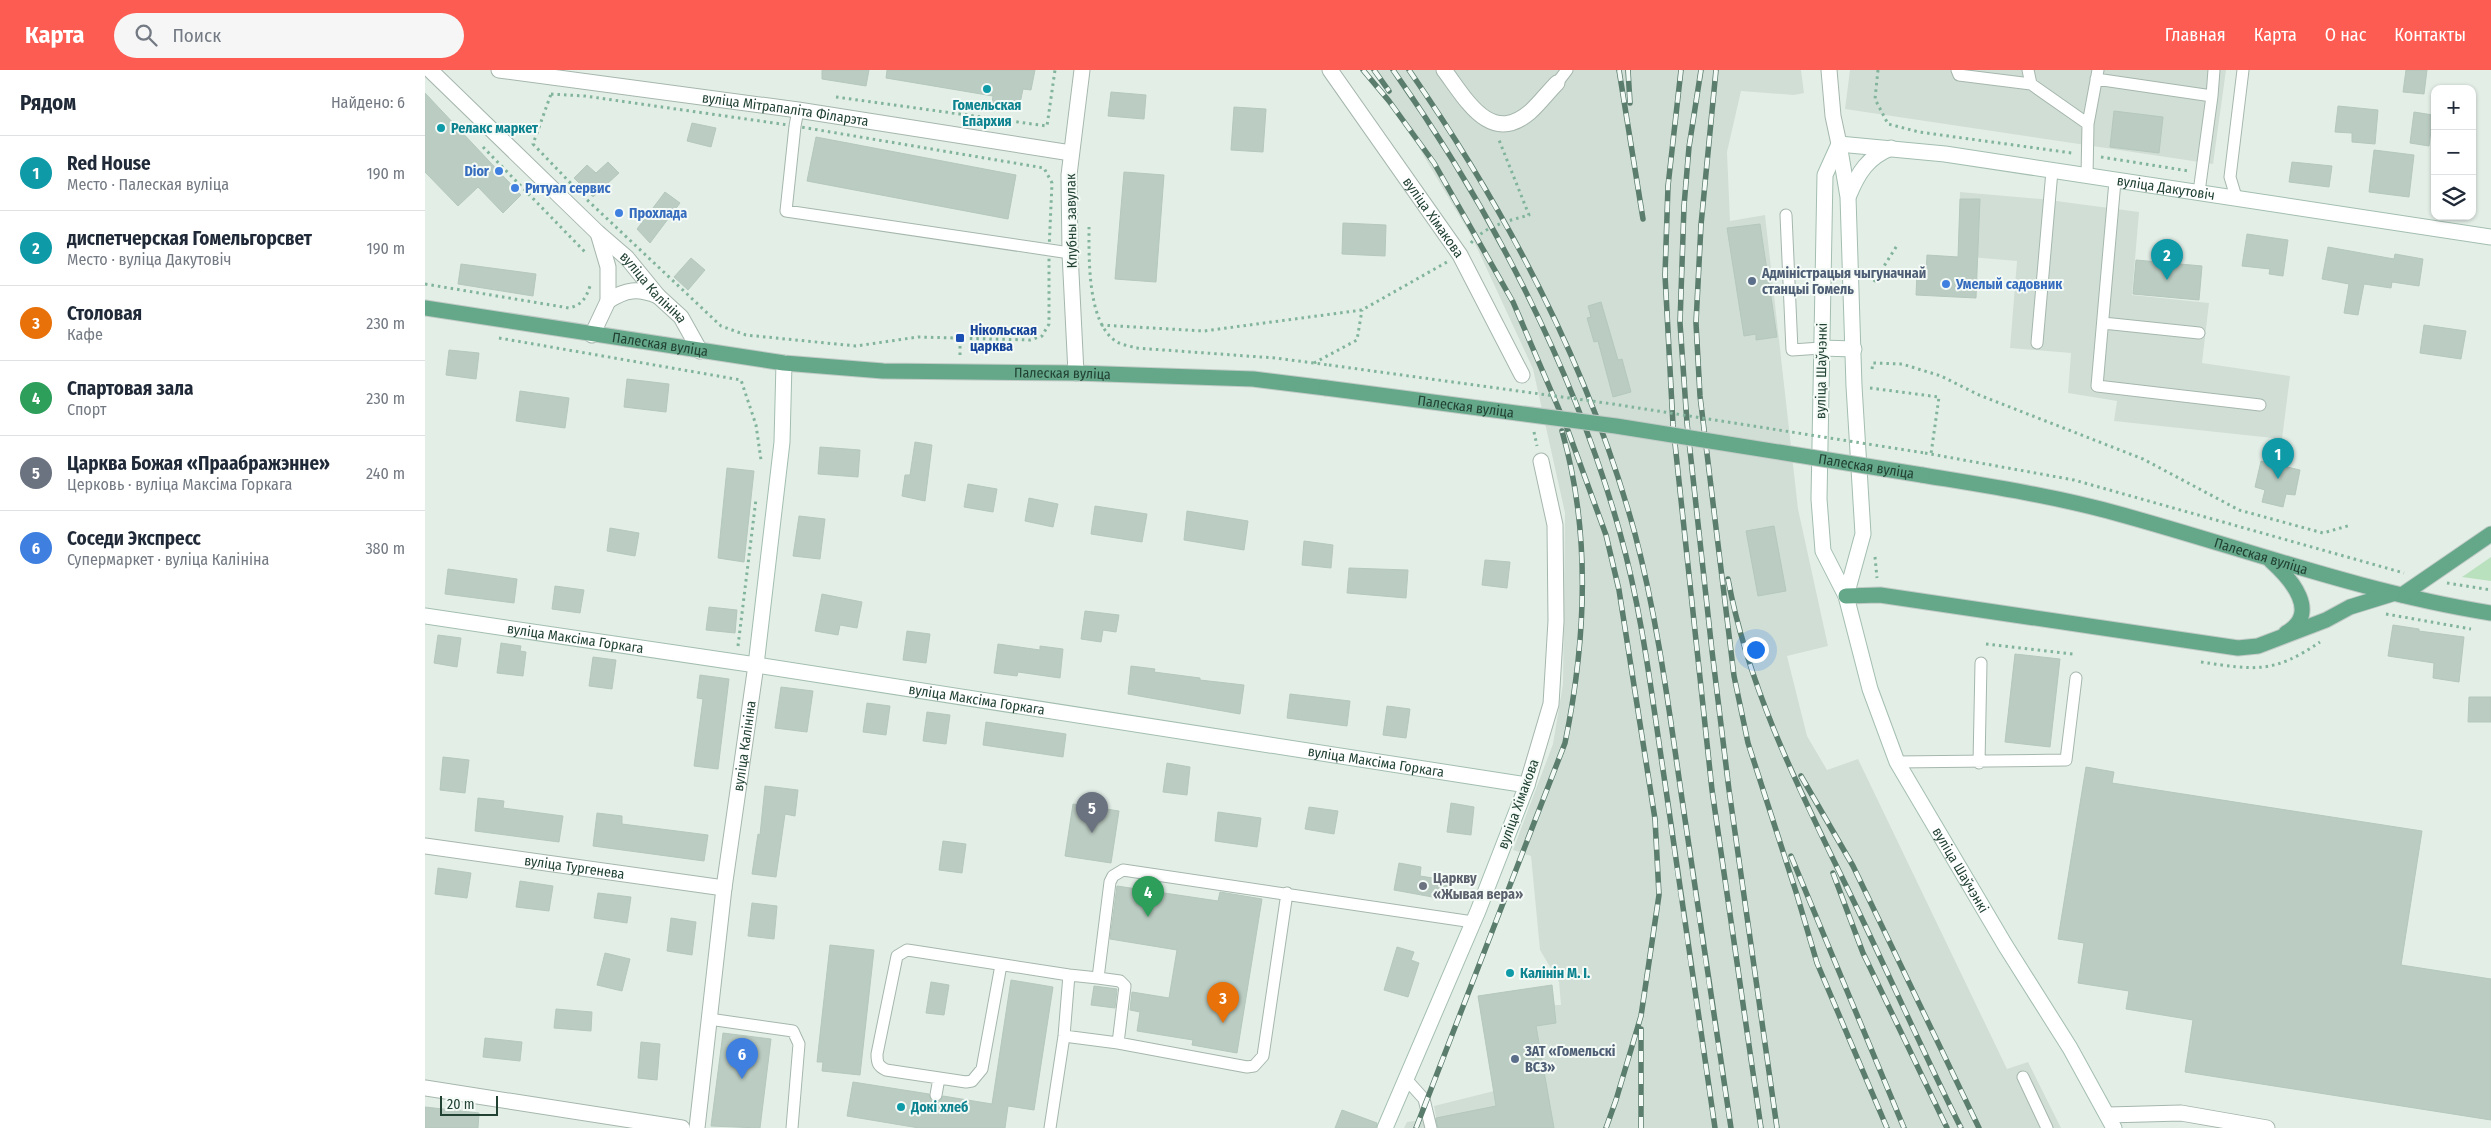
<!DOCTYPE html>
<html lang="ru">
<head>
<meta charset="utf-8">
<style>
	body { margin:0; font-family:"Fira Sans Condensed",sans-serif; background:#f6f6f7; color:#1f2937 }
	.controls { position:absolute; right:15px; top:15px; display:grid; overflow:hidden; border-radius:10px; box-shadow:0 1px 4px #0004 }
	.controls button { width:45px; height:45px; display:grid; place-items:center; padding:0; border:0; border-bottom:1px solid #e0e1e3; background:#fff; color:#1f2937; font:25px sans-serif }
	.scale { position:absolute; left:15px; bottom:12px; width:58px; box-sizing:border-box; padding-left:5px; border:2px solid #214133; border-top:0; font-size:14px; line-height:18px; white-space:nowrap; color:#214133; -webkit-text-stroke:4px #f4faf6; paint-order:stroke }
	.you { position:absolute; left:1330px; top:579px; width:18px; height:18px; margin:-12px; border:4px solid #fff; border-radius:50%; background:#1a73e8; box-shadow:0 0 0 8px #1a73e833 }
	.badge { display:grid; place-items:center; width:32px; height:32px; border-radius:50%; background:#fd5c52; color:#fff; font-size:16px; font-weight:700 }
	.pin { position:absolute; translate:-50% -41px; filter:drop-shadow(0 1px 2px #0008) }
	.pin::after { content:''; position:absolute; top:26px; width:18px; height:15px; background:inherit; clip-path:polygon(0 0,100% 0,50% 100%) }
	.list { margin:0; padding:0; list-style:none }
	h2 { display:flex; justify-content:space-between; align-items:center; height:65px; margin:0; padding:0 20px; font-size:21px }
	h2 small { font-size:16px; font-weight:400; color:#747a83 }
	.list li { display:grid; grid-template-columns:32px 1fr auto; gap:15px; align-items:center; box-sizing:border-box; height:75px; padding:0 20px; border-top:1px solid #e0e1e3 }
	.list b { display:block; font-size:19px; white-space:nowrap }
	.list p { margin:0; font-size:16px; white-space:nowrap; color:#747a83 }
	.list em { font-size:16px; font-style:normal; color:#747a83 }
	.icon { flex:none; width:28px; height:28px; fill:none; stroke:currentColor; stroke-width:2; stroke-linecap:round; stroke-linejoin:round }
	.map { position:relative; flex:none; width:2066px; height:1058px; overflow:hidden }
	header { display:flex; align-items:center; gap:30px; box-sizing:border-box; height:70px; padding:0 25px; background:#fd5c52; color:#fff }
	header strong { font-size:24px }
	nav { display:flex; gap:28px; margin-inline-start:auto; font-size:18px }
	.search { width:350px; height:45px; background:#f6f6f7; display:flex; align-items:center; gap:12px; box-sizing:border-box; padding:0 18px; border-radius:28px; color:#747a83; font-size:19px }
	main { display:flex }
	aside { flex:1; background:#fff }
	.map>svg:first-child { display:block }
</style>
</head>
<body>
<header>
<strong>Карта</strong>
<div class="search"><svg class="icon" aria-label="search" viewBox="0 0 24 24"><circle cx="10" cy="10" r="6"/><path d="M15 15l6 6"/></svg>Поиск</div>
<nav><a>Главная</a><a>Карта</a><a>О нас</a><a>Контакты</a></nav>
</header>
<main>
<aside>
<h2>Рядом<small>Найдено: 6</small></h2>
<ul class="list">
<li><span class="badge" style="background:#0f9aa8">1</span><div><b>Red House</b><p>Место · Палеская вуліца</p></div><em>190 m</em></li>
<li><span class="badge" style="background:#0f9aa8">2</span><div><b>диспетчерская Гомельгорсвет</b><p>Место · вуліца Дакутовіч</p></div><em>190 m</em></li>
<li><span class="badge" style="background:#e8710a">3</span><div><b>Столовая</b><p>Кафе</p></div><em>230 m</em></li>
<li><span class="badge" style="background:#2e9e5b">4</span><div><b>Спартовая зала</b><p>Спорт</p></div><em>230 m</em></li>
<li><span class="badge" style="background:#6b7280">5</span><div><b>Царква Божая «Праабражэнне»</b><p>Церковь · вуліца Максіма Горкага</p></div><em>240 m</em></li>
<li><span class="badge" style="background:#3f7fe0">6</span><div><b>Соседи Экспресс</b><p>Супермаркет · вуліца Калініна</p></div><em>380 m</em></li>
</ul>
</aside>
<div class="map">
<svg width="2066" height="1058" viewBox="0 0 2066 1058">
	<rect width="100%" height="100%" fill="#e3eee7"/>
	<path fill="#d1ded6" d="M948 0H1376L1379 23 1369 25 1316 21 1302 82 1305 151 1340 145 1373 439 1403 576 1362 586 1382 666 1402 700 1433 689 1582 999 1603 992 1636 1058H979L982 1052 1011 1048 1009 1036 1069 1021 1053 926 1127 915 1130 935H1136L1134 912 1115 880 1106 786 1088 780 1128 674 1138 614 1140 443 1108 299 1048 169Z
		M1425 0H1801L1788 94 1420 39Z
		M1535 122 1616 129 1714 142 1707 225 1784 233 1777 293 1865 306 1857 369 1689 351 1692 331 1643 323 1646 283 1585 278 1592 191 1533 186Z"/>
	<path fill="#bae1bd" d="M2066 487V511L2037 507Z"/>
	<path fill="#bbccc2" stroke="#b5c8bd" d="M397 0H444L441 16 397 9Z
		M462 0H610L606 20 598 19 594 38 567 33 568 26 461 8Z
		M1981 0H2002L1999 24 1978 22Z
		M686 22 721 25 719 49 683 46Z
		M0 23 96 125 78 143 53 117 33 136 0 102Z
		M1913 36 1953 40 1950 74 1927 72V63L1910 62Z
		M809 37 841 39 838 82 806 80Z
		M1689 41 1738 47 1734 83 1685 77Z
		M1989 42 2008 45 2004 76 1985 73Z
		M267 53 291 58 286 77 262 71Z
		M391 67 591 105 583 149 382 111Z
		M1949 80 1989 85 1984 127 1944 122Z
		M183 92 194 103 168 127 149 108 162 95 171 103Z
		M1867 92 1907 96 1904 117 1864 112Z
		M699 102 739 105 731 212 690 209Z
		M240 122 255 133 225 173 212 159Z
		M1535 129H1555L1551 228 1491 225 1492 202 1501 203 1502 185 1533 187Z
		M918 153 961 155 960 186 917 184Z
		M1335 154 1352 267 1331 270V264L1319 266 1302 158Z
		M1822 164 1863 170 1858 206 1844 204 1845 199 1817 196Z
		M1903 177 1969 189 1970 184 1998 189 1994 216 1967 212 1966 218 1939 214 1933 245 1919 243 1924 214 1897 209Z
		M266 188 280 200 263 220 249 207Z
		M1711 190 1777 196 1774 230 1708 224Z
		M36 194 111 204 108 226 33 214Z
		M1176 232 1193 290 1197 289 1206 322 1188 327 1173 271 1169 272 1162 248 1166 247 1163 236Z
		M1999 255 2041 261 2036 289 1995 283Z
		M24 280 54 283 51 309 21 305Z
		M202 309 244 314 241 342 199 337Z
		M95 321 144 328 140 358 91 351Z
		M490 372 507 375 500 431 477 426 480 405H485Z
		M395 377 435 380 433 407 393 404Z
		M1836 391 1875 400 1870 425 1861 424 1858 437 1837 432 1840 420 1830 417Z
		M302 398 329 401 319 492 293 488Z
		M543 414 572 419 568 442 539 437Z
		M604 428 633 434 628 457 600 451Z
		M670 436 722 444 717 472 666 464Z
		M762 441 823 451 819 480 759 470Z
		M374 446 400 449 395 489 368 486Z
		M1349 456 1361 521 1333 526 1321 461Z
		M185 458 214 463 210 486 182 481Z
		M879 471 908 475 906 498 877 495Z
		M1060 490 1085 492 1082 518 1057 515Z
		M924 498 983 500 981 528 922 523Z
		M23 499 92 509 89 533 20 524Z
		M130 516 159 520 155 543 127 539Z
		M397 524 437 532 432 558 415 555 413 565 390 561Z
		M284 537 312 540 310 563 281 560Z
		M660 541 694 545 691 562 678 560 676 572 656 569Z
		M1968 555 1994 559V561L2039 567 2034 612 2008 608 2009 593 1963 586Z
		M482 561 505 564 501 593 478 590Z
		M13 565 36 568 32 597 9 593Z
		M76 573 96 576 95 581 101 582 98 606 72 603Z
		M573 574 615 580V576L638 579 635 608 593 602 592 606 569 603Z
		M1590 584 1635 589 1625 677 1580 672Z
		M168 587 191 590 187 619 164 616Z
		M706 596 730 599 729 602 775 608V610L819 615 815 644 703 624Z
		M275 605 304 609 293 699 269 696 278 629 272 628Z
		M356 617 388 621 382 662 350 658Z
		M865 624 925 631 922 656 862 648Z
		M2044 627H2066V652H2043Z
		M442 633 465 636 461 665 438 662Z
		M962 636 985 639 981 668 958 665Z
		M502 642 525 645 521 674 498 671Z
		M561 652 641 664 638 687 558 675Z
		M18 687 44 690 40 723 15 720Z
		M742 693 765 697 762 725 738 722Z
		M1661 697 1689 702 1687 713 1997 761 1976 895 2066 909V1050L1760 1002 1768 950 1701 939 1704 921 1653 913 1659 873 1633 869Z
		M340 716 373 720 370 746 360 744 351 807 327 804 333 764 335 765Z
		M53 728 79 731 78 738 138 746 134 772 50 761Z
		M1026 733 1049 737 1046 765 1022 762Z
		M648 734 694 741 686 793 640 786Z
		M884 737 913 741 909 764 880 759Z
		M793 742 836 748 832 777 790 771Z
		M172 743 197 746V754L283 765 279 791 168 776Z
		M518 771 541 774 537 803 514 800Z
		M974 793 996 797 995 806 1027 811 1024 830 969 820Z
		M13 798 46 803 42 828 10 824Z
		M95 811 128 816 124 841 91 837Z
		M692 816 793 831 795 822 837 829 812 983 767 975 768 970 712 961 715 942 705 940 707 922 744 928 752 880 685 869Z
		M173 823 206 827 202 853 169 848Z
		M327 833 352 836 349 869 323 866Z
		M246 848 271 852 267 885 242 881Z
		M405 875 449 880 435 1005 397 1001 398 992H392Z
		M972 877 989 882 986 890 994 893 983 927 959 920Z
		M180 883 205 889 197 921 172 915Z
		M586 910 628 917 609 1040 583 1036 580 1058H494L422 1046 428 1012 504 1024 506 1030 510 1032 516 1030 518 1026 567 1034Z
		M506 912 524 915 519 945 501 943Z
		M1127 915 1131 953 1111 956 1129 1058H1013L1011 1048 1071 1036 1053 926Z
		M669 916 692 919 690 938 666 935Z
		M131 939 167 942 166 961 129 958Z
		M298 963 346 969 335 1058 286 1056Z
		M60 968 97 972 95 991 58 987Z
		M216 972 235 974 232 1010 213 1008Z
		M0 1037 54 1043 53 1058H0Z
		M917 1040 952 1053 951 1058H910Z"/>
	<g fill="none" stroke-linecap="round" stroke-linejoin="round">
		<g stroke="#a5b7ad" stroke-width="13">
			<path id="lane" d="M1532 0 1534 5 1606 14
				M1603 0 1606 14 1663 54
				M1671 9 1787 26 1774 122
				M1132 13 1142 0
				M1787 26 1789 0
				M373 40 370 56 361 141 645 183
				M1662 106 1663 54 1673 0
				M1690 111 1672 316 1835 335
				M1811 127 1805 107 1818 0
				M1361 145 1367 280 1396 278
				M1678 253 1774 263
				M1612 273 1627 101
				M1472 692 1641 690 1651 608
				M1554 693 1556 593
				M576 895 557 999 547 1011 541 1012 461 1000C453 996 452 993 452 984L472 886 482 880 489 881 644 905 639 966 625 1058
				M644 905 673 908 685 812 688 806 698 800 1048 852
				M673 908 695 911 700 916 693 973 822 997 829 996 838 986 862 823
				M284 949 368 961 374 974 367 1058
				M639 966 693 973
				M1598 1007 1622 1058
				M981 1009 999 1029 1006 1058
				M511 1025 514 1008"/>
		</g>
		<g stroke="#a5b7ad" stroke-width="17">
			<g id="street">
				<path id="s1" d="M5 0 173 163 202 188 233 226 256 247 275 281"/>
				<path id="s2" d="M74 0 373 40 646 83"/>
				<path id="s3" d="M905 0 1035 185 1097 305"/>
				<path d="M1019 0C1041 29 1065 76 1105 42 1115 33 1123 22 1132 13"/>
				<path d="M1404 0 1408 46 1414 74"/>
				<path d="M183 231C201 219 213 218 233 226"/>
				<path d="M167 265 183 231V197L173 163"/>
				<path d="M651 303 645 183 644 105 657 0"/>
				<path d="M1102 715 1126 634 1131 551 1130 455 1116 391"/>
				<path id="s4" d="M0 776 299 818"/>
				<path d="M0 1018 257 1058"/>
				<path d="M1683 1045 1756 1043 1842 1058"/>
				<path id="s5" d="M272 1058 299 818 331 595"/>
			</g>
		</g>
		<g stroke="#a3beb0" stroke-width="17">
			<g id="secondary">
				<path id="s6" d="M1414 74 1400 105 1394 429 1398 481 1421 526 1445 619 1472 692 1580 875 1645 978 1689 1058"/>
				<path id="s7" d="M1414 74 1520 84 2066 167"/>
				<path d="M1414 74 1423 127 1429 316 1438 464 1421 526"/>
				<path d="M1424 125C1433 103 1443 87 1466 78"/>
				<path d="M1396 278 1429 279"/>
				<path id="s8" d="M0 546 331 595 1102 715 1053 841 960 1058"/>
				<path d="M331 595 357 372 359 293"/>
			</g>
		</g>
		<g stroke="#c1cac6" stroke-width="17">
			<g id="primary">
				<path id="s9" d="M0 238 359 293 458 301 651 303 828 309 901 318"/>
				<path id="s10" d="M1497 405C1563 416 1630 426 1694 444 1818 478 1939 523 2066 543"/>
				<path d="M1846 491C1866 509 1896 543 1861 563"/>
				<path d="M1977 525 2066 464"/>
				<path d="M1421 526 1455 525 1813 578 1833 576 1901 550 1925 537 1967 524"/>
			</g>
		</g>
		<path stroke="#81b49b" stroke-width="3" stroke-dasharray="2.5 4" stroke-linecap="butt" d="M1453 0 1450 29 1463 54 1494 62 1647 83
			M126 24 160 26 370 56 619 98 627 113 624 180V254L617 266 605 270 493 267 431 276 321 265 296 256 158 126 108 74Z
			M411 27 622 56 630 0
			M58 77 160 182
			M1676 87 1764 101
			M664 157C664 188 662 254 692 272 697 275 705 276 711 278L850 288 904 295
			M1046 173C1060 156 1083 151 1104 145L1074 70
			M1449 212 1473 174
			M0 214 144 238C157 235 161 228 165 216
			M676 255 779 261 937 240 1022 192
			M74 268 316 310 331 355 336 390
			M535 285V268
			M889 293 932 270 937 240
			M1447 299 1448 293 1477 294 1516 306 1554 325 1718 389 1814 440 1898 463 1926 455
			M1445 318 1514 327 1506 384
			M1109 362 1112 376
			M1500 383 1649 410 1979 503
			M1450 487 1452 508
			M2022 513 2066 520
			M1961 544 2046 559
			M1561 574 1648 584
			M313 576 331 429
			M1776 592C1830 600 1848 604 1895 572"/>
		<use href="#lane" stroke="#fff" stroke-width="11"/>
		<use href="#street" stroke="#fff" stroke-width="15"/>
		<use href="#secondary" stroke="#fff" stroke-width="15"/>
		<use href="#primary" stroke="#64a789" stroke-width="15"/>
		<g stroke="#5b7d6e" stroke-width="5.5">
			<path id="rail" d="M938 0 964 31 1009 93 1088 232 1142 358 1181 465 1194 520 1230 749 1234 825 1216 946 1191 1030 1181 1058
				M949 0 964 21
				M968 0C1065 137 1150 301 1195 463 1218 545 1227 629 1240 713 1256 828 1273 943 1290 1058
				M984 0C1081 140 1165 299 1210 464 1233 551 1244 640 1257 729 1273 839 1289 949 1306 1058
				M1194 0 1218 149
				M1203 0 1205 33
				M1256 0 1243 116 1240 205 1248 355 1287 720 1336 1058
				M1276 0 1264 77 1259 136 1255 253 1262 353 1287 581 1304 720 1352 1058
				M1291 0 1276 155 1271 253 1275 326 1309 606 1323 673 1372 825 1392 893 1462 1058
				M1303 509C1324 623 1379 729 1429 832 1465 907 1499 984 1536 1058
				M1376 706 1428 796 1554 1058
				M1366 786 1479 1058
				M1408 803 1438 883 1522 1058
				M1216 959V1058
				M991 1058 1140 673C1161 571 1166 462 1137 361"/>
		</g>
		<use href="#rail" stroke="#f4faf6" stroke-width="4" stroke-dasharray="11" stroke-linecap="butt"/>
		<g stroke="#c1cac6" stroke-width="17" stroke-linecap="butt">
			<g id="primary-bridge">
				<path id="s11" d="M901 318 1191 356 1497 405"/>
			</g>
		</g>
		<path stroke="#81b49b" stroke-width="3" stroke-dasharray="2.5 4" stroke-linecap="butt" d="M904 295 1188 334 1500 383"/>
		<use href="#primary-bridge" stroke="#64a789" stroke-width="15"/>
	</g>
	<g fill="#0f9aa8" stroke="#f4faf6" stroke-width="2">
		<circle cx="562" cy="19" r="5"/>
		<circle cx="16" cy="58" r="5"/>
		<circle cx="1085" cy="903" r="5"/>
		<circle cx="476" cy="1037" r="5"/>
	</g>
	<g fill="#3f7fe0" stroke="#f4faf6" stroke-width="2">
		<circle cx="74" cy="101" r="5"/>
		<circle cx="90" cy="118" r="5"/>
		<circle cx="194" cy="143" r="5"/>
		<circle cx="1521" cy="214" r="5"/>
	</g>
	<g fill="#5c6f8a" stroke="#f4faf6" stroke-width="2">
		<circle cx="1327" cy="211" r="5"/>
		<circle cx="1090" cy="989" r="5"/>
	</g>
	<rect fill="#1a4fb4" stroke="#f4faf6" stroke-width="2" x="530" y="263" width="10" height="10" rx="2.5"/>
	<circle fill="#6b7280" stroke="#f4faf6" stroke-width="2" cx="998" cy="816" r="5"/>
	<g text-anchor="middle" stroke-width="4" stroke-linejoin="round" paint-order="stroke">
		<g font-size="14" font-weight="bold" fill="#0d838f" stroke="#f4faf6" text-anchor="start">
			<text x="562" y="40" text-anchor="middle">Гомельская<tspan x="562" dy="16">Епархия</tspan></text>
			<text x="26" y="63">Релакс маркет</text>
			<text x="1095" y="908">Калінін М. І.</text>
			<text x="486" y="1042">Докі хлеб</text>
		</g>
		<g font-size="14" fill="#214133" stroke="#f4faf6">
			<text dy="5" stroke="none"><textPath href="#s2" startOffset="289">вуліца Мітрапаліта Філарэта</textPath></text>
			<text dy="5" stroke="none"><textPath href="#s7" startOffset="330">вуліца Дакутовіч</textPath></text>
			<text dy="5" stroke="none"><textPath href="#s3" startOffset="180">вуліца Хімакова</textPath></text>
			<text transform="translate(646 151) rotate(-91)" y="5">Клубны завулак</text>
			<text dy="5" stroke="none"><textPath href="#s1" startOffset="312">вуліца Калініна</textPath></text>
			<text dy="5" stroke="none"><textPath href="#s9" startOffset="238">Палеская вуліца</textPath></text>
			<text transform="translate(1396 301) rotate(-89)" y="5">вуліца Шаўчэнкі</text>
			<text dy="5" stroke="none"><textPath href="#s9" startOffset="642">Палеская вуліца</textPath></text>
			<text dy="5" stroke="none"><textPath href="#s11" startOffset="141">Палеская вуліца</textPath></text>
			<text dy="5" stroke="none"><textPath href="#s11" startOffset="546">Палеская вуліца</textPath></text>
			<text dy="5" stroke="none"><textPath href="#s10" startOffset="349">Палеская вуліца</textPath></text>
			<text dy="5" stroke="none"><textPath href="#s8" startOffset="152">вуліца Максіма Горкага</textPath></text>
			<text dy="5" stroke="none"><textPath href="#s8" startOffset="558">вуліца Максіма Горкага</textPath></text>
			<text dy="5" stroke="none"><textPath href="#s5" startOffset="385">вуліца Калініна</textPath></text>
			<text dy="5" stroke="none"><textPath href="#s8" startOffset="962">вуліца Максіма Горкага</textPath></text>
			<text transform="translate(1093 734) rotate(-70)" y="5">вуліца Хімакова</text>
			<text dy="5" stroke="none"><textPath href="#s4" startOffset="151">вуліца Тургенева</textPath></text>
			<text dy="5" stroke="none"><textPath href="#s6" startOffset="760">вуліца Шаўчэнкі</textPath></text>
		</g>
		<g font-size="14" font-weight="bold" fill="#366cbe" stroke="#f4faf6" text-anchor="start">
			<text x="64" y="106" text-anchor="end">Dior</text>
			<text x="100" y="123">Ритуал сервис</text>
			<text x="204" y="148">Прохлада</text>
			<text x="1531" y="219">Умелый садовник</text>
		</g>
		<g font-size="14" font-weight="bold" fill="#4e5e75" stroke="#f4faf6" text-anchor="start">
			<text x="1337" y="208">Адміністрацыя чыгуначнай<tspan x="1337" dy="16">станцыі Гомель</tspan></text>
			<text x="1100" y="986">ЗАТ «Гомельскі<tspan x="1100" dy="16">ВСЗ»</tspan></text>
		</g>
		<g font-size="14" font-weight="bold" fill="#164399" stroke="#f4faf6" text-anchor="start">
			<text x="545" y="265">Нікольская<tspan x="545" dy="16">царква</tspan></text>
		</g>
		<g font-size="14" font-weight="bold" fill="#5b616d" stroke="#f4faf6" text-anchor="start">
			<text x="1008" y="813">Царкву<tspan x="1008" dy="16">«Жывая вера»</tspan></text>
		</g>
	</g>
</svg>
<div class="controls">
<button>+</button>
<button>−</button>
<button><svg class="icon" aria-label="layers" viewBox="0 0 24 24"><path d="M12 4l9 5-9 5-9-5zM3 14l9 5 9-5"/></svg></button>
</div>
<div class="scale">20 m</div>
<div class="you"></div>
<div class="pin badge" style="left:1853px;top:409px;background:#0f9aa8">1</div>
<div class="pin badge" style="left:1742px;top:210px;background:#0f9aa8">2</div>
<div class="pin badge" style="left:798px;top:953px;background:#e8710a">3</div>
<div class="pin badge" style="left:723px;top:847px;background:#2e9e5b">4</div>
<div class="pin badge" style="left:667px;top:763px;background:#6b7280">5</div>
<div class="pin badge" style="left:317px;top:1009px;background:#3f7fe0">6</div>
</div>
</main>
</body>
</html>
